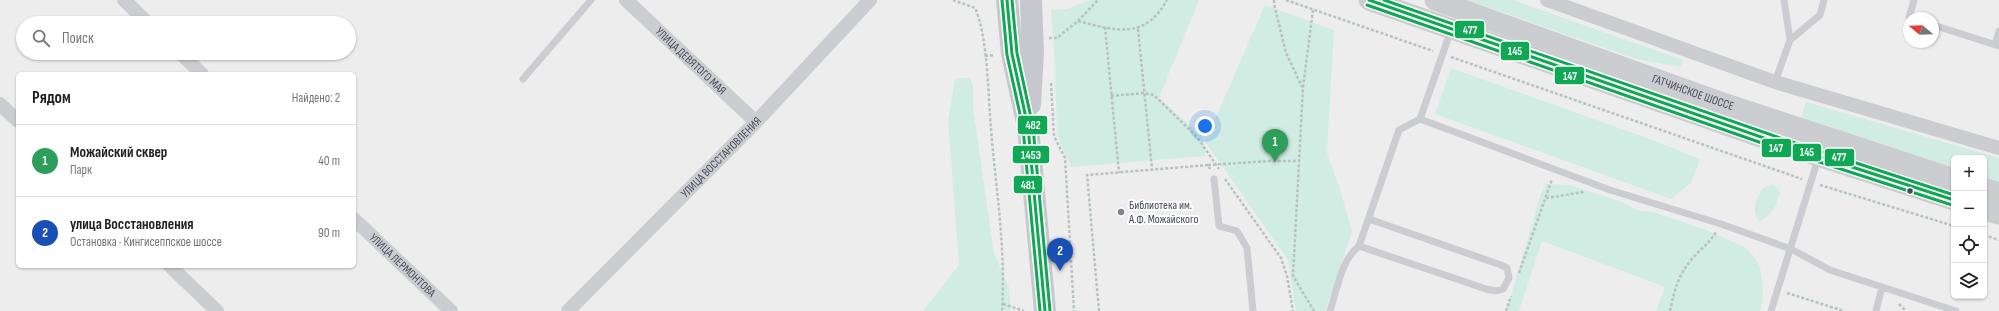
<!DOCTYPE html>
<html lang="ru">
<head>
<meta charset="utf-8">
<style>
	body { margin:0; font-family:"Sofia Sans Condensed",sans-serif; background:#f6f6f6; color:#222 }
	.controls { position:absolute; right:12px; bottom:12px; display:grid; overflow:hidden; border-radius:6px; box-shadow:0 1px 3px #0004 }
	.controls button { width:36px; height:36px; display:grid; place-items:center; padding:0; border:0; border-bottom:1px solid #e0e0e0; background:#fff; color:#222; font:20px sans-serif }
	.compass { position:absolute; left:1903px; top:12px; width:36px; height:36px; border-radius:50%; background:#fff; box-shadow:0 1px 3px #0004; rotate:289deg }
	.you { position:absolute; left:1205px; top:126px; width:14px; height:14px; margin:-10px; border:3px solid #fff; border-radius:50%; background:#1a73e8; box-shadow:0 0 0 6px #1a73e833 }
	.badge { display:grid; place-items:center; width:26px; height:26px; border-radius:50%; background:#d93025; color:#fff; font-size:13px; font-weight:700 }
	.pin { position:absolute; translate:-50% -33px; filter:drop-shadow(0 1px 2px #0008) }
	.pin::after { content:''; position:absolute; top:21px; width:14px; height:12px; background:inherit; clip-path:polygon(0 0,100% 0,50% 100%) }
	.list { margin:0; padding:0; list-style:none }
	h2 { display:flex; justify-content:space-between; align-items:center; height:52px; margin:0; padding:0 16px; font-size:17px }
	h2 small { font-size:13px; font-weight:400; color:#767676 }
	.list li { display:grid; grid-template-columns:26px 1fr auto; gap:12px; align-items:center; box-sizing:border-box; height:72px; padding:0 16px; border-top:1px solid #e0e0e0 }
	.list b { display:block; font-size:15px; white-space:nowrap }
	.list p { margin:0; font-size:13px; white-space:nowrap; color:#767676 }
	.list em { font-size:13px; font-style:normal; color:#767676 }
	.icon { flex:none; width:22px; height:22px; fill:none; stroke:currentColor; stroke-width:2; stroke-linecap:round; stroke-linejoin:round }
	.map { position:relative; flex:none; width:1999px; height:311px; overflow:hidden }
	.search { position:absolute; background:#fff; box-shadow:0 1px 3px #0004; left:16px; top:16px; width:340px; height:44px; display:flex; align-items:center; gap:10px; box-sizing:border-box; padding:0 14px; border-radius:22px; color:#767676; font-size:15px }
	.panel { position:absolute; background:#fff; box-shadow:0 1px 3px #0004; left:16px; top:72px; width:340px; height:196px; border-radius:6px }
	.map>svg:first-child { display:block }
</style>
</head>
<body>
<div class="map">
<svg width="1999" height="311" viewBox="0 0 1999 311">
	<rect width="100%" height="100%" fill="#eeeded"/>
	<path fill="#d1ece3" d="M1090 0H1199L1159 98 1204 138 1205 156 1071 167 1057 135 1055 66 1051 10 1067 9Z
		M1467 0H1513L1683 60 1681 67 1636 59Z
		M1265 5 1334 30 1327 153 1340 189 1352 232 1325 311H1296L1288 260 1205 142Z
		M1451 68 1655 141 1700 159 1691 183 1671 199 1435 114Z
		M960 78H970L973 85V107L994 254 1009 287 1011 311H923L959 265 948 121 955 80Z
		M1806 102 1999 158V182L1984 177V158H1954V168L1801 118Z
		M1546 184 1570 185 1622 202 1639 211 1654 212 1709 231 1746 248 1753 255 1760 267 1763 288 1762 303 1760 311H1656L1665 287 1542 241 1519 311H1508L1509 303 1541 193Z
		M1774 184 1780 192C1777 206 1772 215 1759 222 1751 207 1755 202 1763 188Z"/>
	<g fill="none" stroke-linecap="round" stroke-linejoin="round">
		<path stroke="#b7c2c2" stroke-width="2.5" stroke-dasharray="3 2" stroke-linecap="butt" d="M953 0 975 8C988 36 988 96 991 129 996 190 1006 249 1002 311
			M1274 0V4L1286 53 1302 87
			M1286 0 1433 51
			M1313 10 1303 87 1293 276 1314 311
			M1078 21C1116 31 1145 40 1167 0
			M1105 27 1119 173
			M1138 29 1152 169
			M1049 38H1057L1078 21 1098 0
			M985 56 995 55
			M1451 57 1802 179
			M1051 83 1054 136 1065 158 1074 311
			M1111 96 1144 93 1154 95 1197 137 1219 169
			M1208 165 1269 161H1297
			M1225 179 1281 258 1287 276 1293 311
			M1820 185 1954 226
			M1546 198 1584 192
			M1984 235 1999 240
			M1519 273 1552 179
			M1787 293 1844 311
			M1003 304 1024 311
			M1899 304 1906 311
			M1099 311 1087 175 1208 165 1210 169
			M1506 311 1511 296
			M1670 311C1674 291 1678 276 1691 260 1699 250 1709 244 1716 232"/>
		<path stroke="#cbcdd0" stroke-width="7" d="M1909 18 1914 0
			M1933 25 1999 46
			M1790 40 1820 15 1824 0
			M1995 45 1999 31
			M523 79 591 0
			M1775 82 1790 40 1784 0
			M1420 119 1610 190 1721 224 1791 249 1830 270 1956 311
			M1214 179 1219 226 1237 231 1247 248 1253 311
			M1359 246 1486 289 1496 291 1503 289 1509 278 1507 268 1501 265 1369 219
			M1330 311C1337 290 1341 260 1359 246L1399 130 1420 119 1451 30
			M1771 311 1818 159
			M1876 311 1882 287"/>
		<g stroke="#cbcdd0" stroke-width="14">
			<path d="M124 0 148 23"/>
			<path id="s1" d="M626 0 756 122"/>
			<path d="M1547 0 1775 82 1999 148"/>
			<path d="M180 53 202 74"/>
			<path d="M0 104 18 121"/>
			<path id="s2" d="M354 219 451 311"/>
			<path d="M170 266 217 311"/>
			<path id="s3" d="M568 311 756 122 870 0"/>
		</g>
		<g stroke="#cccdd1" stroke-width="21">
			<path d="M1369 0 1781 144 1954 200"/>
			<path id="s4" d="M1435 0 1717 101 1954 179"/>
			<path d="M1984 188 1999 193"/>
			<path d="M1984 210 1999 214"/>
		</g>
		<path stroke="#c6c8cd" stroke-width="22" d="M1007 0 1012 54 1028 127 1045 311
			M1030 104 1033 53 1031 0"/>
		<g stroke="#fff" stroke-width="6">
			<path id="bus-1" d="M1369 0 1781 144 1954 200"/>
		</g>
		<g stroke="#fff" stroke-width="6">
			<path id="bus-2" d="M1367 5 1779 149 1952 205"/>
		</g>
		<g stroke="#fff" stroke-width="6">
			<path id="bus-3" d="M1384 0 1783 139 1954 195"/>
		</g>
		<g stroke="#fff" stroke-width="6">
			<path id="bus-4" d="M1007 0 1012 54 1028 127 1045 311"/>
		</g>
		<g stroke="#fff" stroke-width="6">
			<path id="bus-5" d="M1002 0 1007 55 1023 128 1040 311"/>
		</g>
		<g stroke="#fff" stroke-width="6">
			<path id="bus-6" d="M1012 0 1017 53 1033 127 1050 311"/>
		</g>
		<use href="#bus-1" stroke="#10a855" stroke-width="3"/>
		<use href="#bus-2" stroke="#10a855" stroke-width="3"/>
		<use href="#bus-3" stroke="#10a855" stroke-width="3"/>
		<use href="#bus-4" stroke="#10a855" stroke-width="3"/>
		<use href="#bus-5" stroke="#10a855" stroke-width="3"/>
		<use href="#bus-6" stroke="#10a855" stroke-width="3"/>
	</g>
	<circle fill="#454a58" stroke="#fff" stroke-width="1.5" cx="1910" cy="191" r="3.5"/>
	<circle fill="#80838c" stroke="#fff" stroke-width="1.5" cx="1121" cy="212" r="4"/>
	<g text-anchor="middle" stroke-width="4" stroke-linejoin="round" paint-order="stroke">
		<g font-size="12" fill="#454a58" stroke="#fff">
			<text dy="4" stroke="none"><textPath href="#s1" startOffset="89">УЛИЦА ДЕВЯТОГО МАЯ</textPath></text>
			<text dy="4" stroke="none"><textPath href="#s4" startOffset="274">ГАТЧИНСКОЕ ШОССЕ</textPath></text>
			<text dy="4" stroke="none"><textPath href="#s3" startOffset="217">УЛИЦА ВОССТАНОВЛЕНИЯ</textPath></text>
			<text dy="4" stroke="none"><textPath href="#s2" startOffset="67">УЛИЦА ЛЕРМОНТОВА</textPath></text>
		</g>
		<g font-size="12" fill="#454a58" stroke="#fff" text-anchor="start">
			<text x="1129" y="209">Библиотека им.<tspan x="1129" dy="14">А.Ф. Можайского</tspan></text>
		</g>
	</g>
	<g stroke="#fff" stroke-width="1.5">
		<rect x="1454" y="20" width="31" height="19" rx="4" fill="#10a855"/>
		<rect x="1500" y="41" width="30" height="20" rx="4" fill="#10a855"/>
		<rect x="1554" y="66" width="31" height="19" rx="4" fill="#10a855"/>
		<rect x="1017" y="115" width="31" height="20" rx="4" fill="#10a855"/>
		<rect x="1761" y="138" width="31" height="20" rx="4" fill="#10a855"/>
		<rect x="1792" y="143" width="30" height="19" rx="4" fill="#10a855"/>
		<rect x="1012" y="145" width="38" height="19" rx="4" fill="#10a855"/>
		<rect x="1824" y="148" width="31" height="19" rx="4" fill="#10a855"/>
		<rect x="1013" y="175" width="30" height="19" rx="4" fill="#10a855"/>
	</g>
	<g font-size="11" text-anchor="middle" font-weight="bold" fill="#fff">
		<text x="1470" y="34">477</text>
		<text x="1515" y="55">145</text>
		<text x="1570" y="80">147</text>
		<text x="1033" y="129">482</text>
		<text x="1776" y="152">147</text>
		<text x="1807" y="156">145</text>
		<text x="1031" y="159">145Э</text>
		<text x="1839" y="161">477</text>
		<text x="1028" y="189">481</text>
	</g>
</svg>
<div class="controls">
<button>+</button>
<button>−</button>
<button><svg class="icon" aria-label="locate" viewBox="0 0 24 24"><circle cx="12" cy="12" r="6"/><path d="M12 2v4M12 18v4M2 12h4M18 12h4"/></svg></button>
<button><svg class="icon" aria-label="layers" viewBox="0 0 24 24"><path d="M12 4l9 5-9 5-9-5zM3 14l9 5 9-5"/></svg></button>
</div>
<svg class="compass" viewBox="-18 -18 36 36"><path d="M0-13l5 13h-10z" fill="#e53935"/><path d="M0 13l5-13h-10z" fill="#767676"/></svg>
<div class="you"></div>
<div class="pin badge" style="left:1275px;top:162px;background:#2e9e5b">1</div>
<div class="pin badge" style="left:1060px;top:271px;background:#1a4fb4">2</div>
<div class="search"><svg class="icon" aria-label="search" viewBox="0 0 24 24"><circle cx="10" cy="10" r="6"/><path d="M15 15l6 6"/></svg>Поиск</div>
<section class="panel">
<h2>Рядом<small>Найдено: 2</small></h2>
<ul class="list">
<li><span class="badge" style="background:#2e9e5b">1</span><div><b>Можайский сквер</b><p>Парк</p></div><em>40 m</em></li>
<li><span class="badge" style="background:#1a4fb4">2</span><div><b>улица Восстановления</b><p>Остановка · Кингисеппское шоссе</p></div><em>90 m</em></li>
</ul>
</section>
</div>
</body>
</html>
